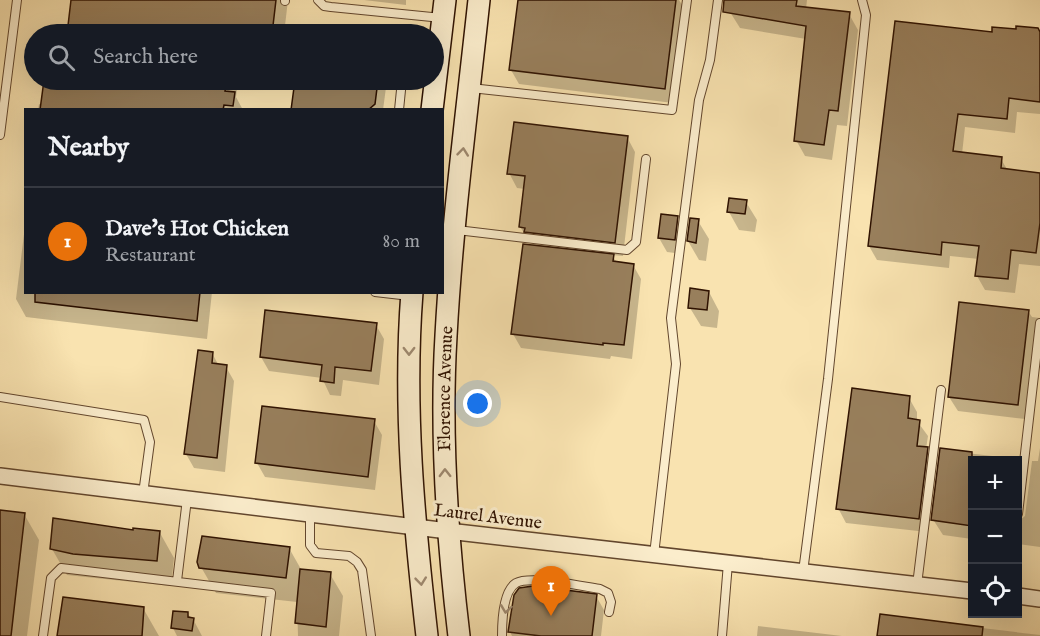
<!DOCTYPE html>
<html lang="en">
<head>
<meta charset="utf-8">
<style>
	body { margin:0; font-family:"IM FELL English",serif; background:#20242c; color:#f1f3f6 }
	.controls { position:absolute; right:18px; bottom:18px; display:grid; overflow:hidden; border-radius:0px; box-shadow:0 6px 24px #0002 }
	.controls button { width:54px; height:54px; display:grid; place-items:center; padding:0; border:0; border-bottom:2px solid #363941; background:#171b24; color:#f1f3f6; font:30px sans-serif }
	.you { position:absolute; left:478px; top:404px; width:21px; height:21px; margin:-15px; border:4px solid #fff; border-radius:50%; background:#1a73e8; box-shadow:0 0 0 9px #1a73e833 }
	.badge { display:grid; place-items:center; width:39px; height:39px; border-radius:50%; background:#7c3aed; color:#fff; font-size:20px; font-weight:700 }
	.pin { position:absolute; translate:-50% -50px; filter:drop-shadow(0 2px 3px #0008) }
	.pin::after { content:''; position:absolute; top:32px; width:21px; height:18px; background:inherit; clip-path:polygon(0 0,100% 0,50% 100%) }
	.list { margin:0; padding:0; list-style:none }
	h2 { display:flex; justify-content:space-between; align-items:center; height:78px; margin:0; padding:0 24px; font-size:26px }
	h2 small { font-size:20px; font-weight:400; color:#9ea1a6 }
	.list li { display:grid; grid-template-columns:39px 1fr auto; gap:18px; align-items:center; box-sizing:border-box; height:108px; padding:0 24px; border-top:2px solid #363941 }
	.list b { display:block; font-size:22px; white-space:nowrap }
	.list p { margin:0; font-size:20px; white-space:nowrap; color:#9ea1a6 }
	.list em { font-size:20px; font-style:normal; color:#9ea1a6 }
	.icon { flex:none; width:33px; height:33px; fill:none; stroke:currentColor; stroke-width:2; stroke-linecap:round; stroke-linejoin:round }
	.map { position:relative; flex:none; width:1040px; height:636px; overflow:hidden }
	.search { position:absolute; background:#171b24; box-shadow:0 6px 24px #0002; left:24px; top:24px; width:420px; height:66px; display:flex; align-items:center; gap:15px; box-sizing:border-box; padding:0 21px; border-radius:33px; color:#9ea1a6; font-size:22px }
	.panel { position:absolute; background:#171b24; box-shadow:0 6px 24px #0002; left:24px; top:108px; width:420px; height:186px; border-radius:0px }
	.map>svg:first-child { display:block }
</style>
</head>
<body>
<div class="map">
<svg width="1040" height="636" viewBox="0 0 1040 636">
	<rect width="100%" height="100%" fill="#f9e3b0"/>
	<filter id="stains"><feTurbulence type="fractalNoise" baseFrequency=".00333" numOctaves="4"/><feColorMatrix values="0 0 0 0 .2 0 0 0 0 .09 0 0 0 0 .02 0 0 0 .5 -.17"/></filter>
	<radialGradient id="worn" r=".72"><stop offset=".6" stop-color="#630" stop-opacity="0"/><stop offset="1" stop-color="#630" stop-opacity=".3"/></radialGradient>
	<path fill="#0003" d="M72 0H288L284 34H68Z
		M364 0H406V5Z
		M519 0H679L684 8 673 103 519 84 511 70Z
		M732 0H807L806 9 849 14 858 30 847 126 837 125 832 160 805 156 796 140 806 39 740 28 730 12Z
		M1018 27 1040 32V114L1017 112 1015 133 965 127 962 154 1001 159 1008 171 1040 174V266L1019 264 1015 293 985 290 977 276 979 259 950 256 949 268 877 260 869 246 993 34 1017 31Z
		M302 31 335 34H302Z
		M45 80H238L236 97 243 110H38L39 104H43Z
		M296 80H387L383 110H293Z
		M627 137 635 152 623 256 612 255 617 263 633 265 641 279 632 359 611 356 610 359 521 348 513 334 534 247 520 227 525 189 517 188 509 173Z
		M746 202 757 220 755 232 739 230 729 212Z
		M26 218V292H212L207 339 26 317 16 299Z
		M677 218 685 232 683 254 667 252 659 238Z
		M698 221 709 239 706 261 699 260 688 241Z
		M709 292 719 311 717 328 701 326 690 308Z
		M1028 311 1032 317 1040 318V350L1025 419 958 411 949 397Z
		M376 325 384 339 379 385 343 380 341 396 330 395 322 378 269 371 261 357Z
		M212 353 219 366 226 367 234 381 225 472 194 468 186 454Z
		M909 398 917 412V421L928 436 926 449 935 463 927 532 846 523 838 508Z
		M374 421 382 435 375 490 265 477 257 463Z
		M1040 448V547L1018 544V460H972V539L943 535 934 521 941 450 1018 459 1026 473 1020 520 1025 516 1032 461H1038Z
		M0 511 24 514 39 540 27 636H0Z
		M134 532 160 533 174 558 171 586 67 575 52 549Z
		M289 548 302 571 330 574 343 596 339 636H298L297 602 216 593 201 567Z
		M520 590 596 596 604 610 601 636H512L510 632 512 609Z
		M143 608 159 636H60Z
		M187 614 193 619 202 636H177L173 628Z
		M881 616 1040 635V636H879Z
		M758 626 842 636H757Z"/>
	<path fill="#987f5c" stroke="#2f1201" stroke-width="1.5" d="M71 0H276L272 34H67Z
		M518 0H676L665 89 509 70Z
		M724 0H797L796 6 850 12 838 111 829 110 824 145 794 141 806 26 723 12Z
		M895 21 992 32V27L1016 29V26L1038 28 1040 32V102L1009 98 1007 119 958 114 953 151 1002 157 1001 168 1040 173V223L1036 253 1011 250 1008 279 975 276 979 246 942 242 941 255 868 246Z
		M44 80H227L225 91 235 92 233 106 224 105 223 110H40Z
		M295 80H378L375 104 368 110H291Z
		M514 122 628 136 615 243 524 232 525 228 519 227 525 176 507 174Z
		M729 198 747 200 745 214 727 212Z
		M661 214 678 216 675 240 658 238Z
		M690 218 699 219 696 243 687 241Z
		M523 244 614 254 613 261 634 264 624 345 603 343V345L511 334Z
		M690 288 709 291 707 310 688 308Z
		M35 292H200L197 321 35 302Z
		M959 302 1029 310 1018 405 948 397Z
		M265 310 377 323 371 371 335 367 334 383 320 381 322 365 260 357Z
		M198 350 213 352 212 363 227 365 217 458 184 454Z
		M852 388 910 396 908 418 920 420 917 446 928 447 919 519 836 509Z
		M262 406 375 419 368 477 255 463Z
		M940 448 972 452V526L931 520Z
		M0 510 25 513 11 636H0Z
		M53 518 133 530V528L160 531 157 561 73 554 50 549Z
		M202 536 290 547 286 578 199 568 197 562Z
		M300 569 331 572 326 627 295 623Z
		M533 586 597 594 592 636H541L508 632 514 595 519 588Z
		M63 597 144 607 142 636H57Z
		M173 611 188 612V617L194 618 192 631 171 628Z
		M880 614 983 627 982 636H877Z"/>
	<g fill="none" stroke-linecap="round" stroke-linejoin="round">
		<g stroke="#62462d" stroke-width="10">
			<path id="lane" d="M318 0 324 6 331 7 442 18
				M285 1V0
				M471 88 672 110 687 0
				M399 110 402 80
				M0 135 17 0
				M457 230 627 250 636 242 646 159
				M375 292 410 296
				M0 397 144 420 150 442 143 494
				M310 514V545L316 553 349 556 357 562 362 570 371 636
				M1018 514 1040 323
				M654 555 676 364 671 318 699 100 710 60 718 0
				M803 572 828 379 866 15 862 0
				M177 581 187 499
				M917 585 941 390
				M43 636 51 578 61 568 271 593 266 636
				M502 636C502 622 503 591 516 583 530 575 582 586 600 589L608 593 611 602 609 612
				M722 636 728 563"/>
		</g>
		<g stroke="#62462d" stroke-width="18">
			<path id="street" d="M0 476 448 531 972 591
				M1018 596 1040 599"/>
		</g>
		<g stroke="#2f1201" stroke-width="24">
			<g id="secondary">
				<path d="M432 110 445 0"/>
				<path d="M412 292C403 407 414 522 427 636"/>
				<path id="s1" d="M459 636C447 536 440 436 446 336 452 224 467 112 479 0"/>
			</g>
		</g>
		<use href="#lane" stroke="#fbedcc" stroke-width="8"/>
		<use href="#street" stroke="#fbedcc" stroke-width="15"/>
		<use href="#secondary" stroke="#fbedcc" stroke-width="21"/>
	</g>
	<defs><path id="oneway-chevron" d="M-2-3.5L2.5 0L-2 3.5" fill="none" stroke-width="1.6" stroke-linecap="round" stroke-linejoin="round" transform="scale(1.5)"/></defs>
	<g stroke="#9f8a71">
		<use href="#oneway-chevron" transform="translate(463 152) rotate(-84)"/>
		<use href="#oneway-chevron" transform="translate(409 351) rotate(90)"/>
		<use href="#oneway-chevron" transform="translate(445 473) rotate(-91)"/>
		<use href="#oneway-chevron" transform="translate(421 581) rotate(84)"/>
		<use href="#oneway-chevron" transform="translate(506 609) rotate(98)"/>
	</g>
	<g text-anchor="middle" stroke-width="6" stroke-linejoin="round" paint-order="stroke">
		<g font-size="18" fill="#2f1201" stroke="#fbedcc">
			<text dy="6" stroke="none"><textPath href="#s1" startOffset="248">Florence Avenue</textPath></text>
			<text transform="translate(488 516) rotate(7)" y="6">Laurel Avenue</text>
		</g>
	</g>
	<rect width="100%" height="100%" filter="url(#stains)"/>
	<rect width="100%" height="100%" fill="url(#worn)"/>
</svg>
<div class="controls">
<button>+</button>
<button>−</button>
<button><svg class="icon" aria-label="locate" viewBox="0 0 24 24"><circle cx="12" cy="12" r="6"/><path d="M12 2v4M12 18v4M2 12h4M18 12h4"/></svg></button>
</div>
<div class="you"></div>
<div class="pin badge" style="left:551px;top:616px;background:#e8710a">1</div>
<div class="search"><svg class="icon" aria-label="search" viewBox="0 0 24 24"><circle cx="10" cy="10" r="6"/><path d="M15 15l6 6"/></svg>Search here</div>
<section class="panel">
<h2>Nearby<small></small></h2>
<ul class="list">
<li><span class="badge" style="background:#e8710a">1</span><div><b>Dave's Hot Chicken</b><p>Restaurant</p></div><em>80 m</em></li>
</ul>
</section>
</div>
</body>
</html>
